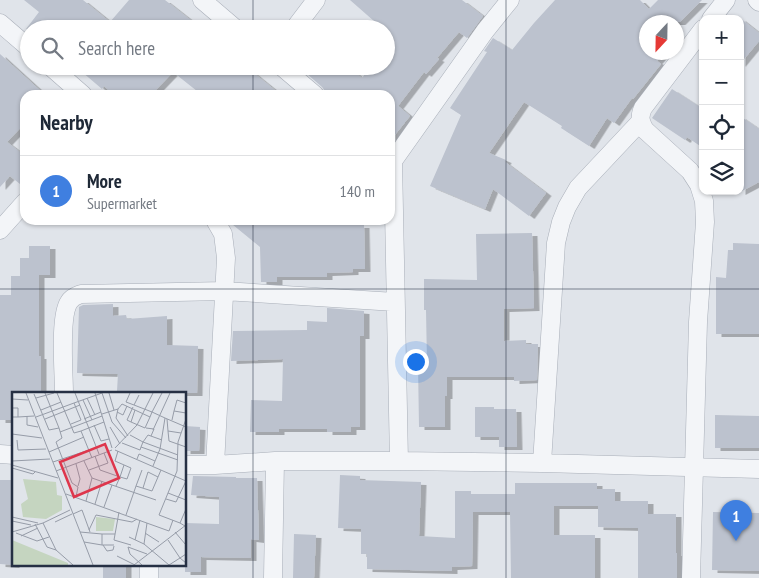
<!DOCTYPE html>
<html lang="en">
<head>
<meta charset="utf-8">
<style>
	body { margin:0; font-family:"PT Sans Narrow",sans-serif; background:#f6f6f7; color:#1f2937 }
	.controls { position:absolute; right:15px; top:15px; display:grid; overflow:hidden; border-radius:10px; box-shadow:0 1px 4px #0004 }
	.controls button { width:45px; height:45px; display:grid; place-items:center; padding:0; border:0; border-bottom:1px solid #e0e1e3; background:#fff; color:#1f2937; font:25px sans-serif }
	.compass { position:absolute; left:639px; top:15px; width:45px; height:45px; border-radius:50%; background:#fff; box-shadow:0 1px 4px #0004; rotate:202deg }
	.you { position:absolute; left:415px; top:361px; width:18px; height:18px; margin:-12px; border:4px solid #fff; border-radius:50%; background:#1a73e8; box-shadow:0 0 0 8px #1a73e833 }
	.badge { display:grid; place-items:center; width:32px; height:32px; border-radius:50%; background:#1a73e8; color:#fff; font-size:16px; font-weight:700 }
	.pin { position:absolute; translate:-50% -41px; filter:drop-shadow(0 1px 2px #0008) }
	.pin::after { content:''; position:absolute; top:26px; width:18px; height:15px; background:inherit; clip-path:polygon(0 0,100% 0,50% 100%) }
	.list { margin:0; padding:0; list-style:none }
	h2 { display:flex; justify-content:space-between; align-items:center; height:65px; margin:0; padding:0 20px; font-size:21px }
	h2 small { font-size:16px; font-weight:400; color:#747a83 }
	.list li { display:grid; grid-template-columns:32px 1fr auto; gap:15px; align-items:center; box-sizing:border-box; height:70px; padding:0 20px; border-top:1px solid #e0e1e3 }
	.list b { display:block; font-size:19px; white-space:nowrap }
	.list p { margin:0; font-size:16px; white-space:nowrap; color:#747a83 }
	.list em { font-size:16px; font-style:normal; color:#747a83 }
	.icon { flex:none; width:28px; height:28px; fill:none; stroke:currentColor; stroke-width:2; stroke-linecap:round; stroke-linejoin:round }
	.map { position:relative; flex:none; width:759px; height:578px; overflow:hidden }
	.search { position:absolute; background:#fff; box-shadow:0 1px 4px #0004; left:20px; top:20px; width:375px; height:55px; display:flex; align-items:center; gap:12px; box-sizing:border-box; padding:0 18px; border-radius:28px; color:#747a83; font-size:19px }
	.panel { position:absolute; background:#fff; box-shadow:0 1px 4px #0004; left:20px; top:90px; width:375px; height:135px; border-radius:15px }
	.map>svg:first-child { display:block }
</style>
</head>
<body>
<div class="map">
<svg width="759" height="578" viewBox="0 0 759 578">
	<defs>
		<filter id="shadow"><feDropShadow dx="5.5" dy="3" stdDeviation="0" flood-color="#0004"/></filter>
	</defs>
	<rect width="100%" height="100%" fill="#e0e4ea"/>
	<path fill="#bcc2ce" filter="url(#shadow)" d="M24 0H83L110 22 129 0H165L202 29H26L39 12Z
		M350 0H462L483 16 467 38 459 32 437 58 439 59 426 74 424 72 398 106 410 116 390 141V95H325V91L322 87 306 73 311 66H347L362 78 371 66H386V29H383Z
		M555 0H640L649 9 658 0H702L680 22H646V52H665L657 61 661 64 633 99 632 98 614 123 607 118 589 146 561 128 562 126 524 102 489 153 506 160 505 162 546 193 529 216 493 189 485 209 430 186 461 115 450 108 487 52 484 51 493 38 512 50 534 23Z
		M740 18 759 33V41L740 64Z
		M0 54 45 95H25V123L7 142 25 156V188L10 176 0 187Z
		M75 66H245L281 95H202L173 72 151 95H114L104 86 102 89Z
		M672 89 703 109V148L687 137 685 140 652 118Z
		M740 116 759 129V182L740 192Z
		M227 220H342V225H364L365 269H353V272L327 273V277H277V282H261L260 247Z
		M532 233 534 308 504 309V341L526 340V344H538L537 380 514 381V377H447V396H445V427H419L418 364H427L426 310H424V279L477 280 476 234Z
		M733 243 759 244V334H716V277L726 278 728 250H733Z
		M29 246H50V275H39V356H41V393H14V420H0V295H11V276H20V258H29Z
		M113 304V316L126 315 127 319 167 316V345L198 346 197 393H143V392L117 391 118 374 77 373 79 307 83 305Z
		M327 308 364 311V336H360V427H351V432H327V429H279V432H250L251 400 282 401 283 359 231 361 233 331 307 330V321L327 322Z
		M475 407H494V409H516L517 447H499V437H475Z
		M715 415 759 416V448H715Z
		M185 426 200 427 199 451H185Z
		M340 475 360 476V480L421 482 419 536 455 538V491H471V494H515V483H597V489H615V501H648V514H676V553H677V578H638V528L598 527V506H554V535H595V578H511L510 512H473L472 566 452 567V571L367 569V554H361V529L338 528Z
		M193 476 236 477V478H257L259 540 251 539V558L201 557V572H185V523L219 524V497L191 495Z
		M0 480H14V565L0 564Z
		M713 512 759 513V571L712 570Z
		M294 534 316 535 314 578H293Z
		M103 564H126V578H103Z"/>
	<g fill="none" stroke-linecap="round" stroke-linejoin="round">
		<g stroke="#a8aeb8" stroke-width="19">
			<path id="minor" d="M202 0 236 29
				M757 0 759 2
				M711 19 726 0
				M0 23 29 48
				M294 29 316 0
				M50 66 83 95
				M281 66 315 95
				M215 220 223 234 226 258 215 465
				M0 230 25 202
				M64 393C64 373 59 317 69 302 72 297 76 296 81 294L224 291 395 302
				M0 454 14 455
				M399 461 393 161 485 31 510 0
				M542 463 556 243 561 222 567 207 578 188 640 122
				M185 465H215L275 461H399L542 463 759 469
				M149 578V564
				M273 578 275 461
				M691 578 698 322 705 222 704 201 699 185 690 171 645 130C640 121 639 117 643 108L703 29"/>
		</g>
		<use href="#minor" stroke="#f3f5f8" stroke-width="18"/>
	</g>
	<path fill="none" stroke="#263044" stroke-width="1" stroke-opacity="0.55" d="M253 0V29M506 0V578M253 66V95M253 220V578M0 289H759"/>
	<g transform="translate(12 392)">
		<rect width="174" height="174" fill="#e0e4ea"/>
		<path d="M11 87 44 90 45 103 50 104V118L34 127 11 125 9 112 16 107ZM84 125 103 127 101 139H84ZM0 148 56 171V173H0Z" fill="#c5d5c0"/>
		<path fill="none" stroke="#969ca8" stroke-width="1" d="M14 1 81 173M33 1 47 36M45 1 62 41 69 39 80 66M63 1 87 62M83 1 100 56M90 1 100 30 114 46M97 1 102 18M118 1 114 10 122 13 127 3M22 2 37 38 47 36 50 46 44 50 60 91 66 95 64 105M24 6 42 1M75 6 83 23M0 7 16 8M71 8 80 28M62 11 90 1M122 13 140 20 150 1M0 16H6V25H0M106 17 104 26 116 44M29 18 49 10M123 18 119 30 133 36 138 25M162 19 165 8 174 11M105 20 111 23 115 14M90 22 106 17 110 12 138 25 140 20 153 26 148 57 141 74M15 24V33L26 35M6 25 22 24M24 25 62 11 69 28 59 32M153 26 174 35M33 27 68 13M72 27 89 20M155 27 156 39 169 41M160 28 162 19 174 21M119 30 115 28 121 15M82 33 89 49 97 47M98 35 108 52M134 36 142 37 139 44M141 38 158 1M69 39 92 30M156 39 157 49 174 55M48 40 90 24M0 42 30 46M118 43 131 50 129 55 166 68M5 48 6 58 34 57M150 48 136 43 131 50 166 63M110 51 128 58 129 55M103 56 125 33 141 1M103 58 174 89M37 60 72 45M83 64 88 78 108 85 112 73M125 67 127 62 143 69M0 69 38 67M72 69 80 86 74 109M41 70 77 58M64 72 68 87 66 94M0 73 46 86M0 76 21 82 23 80M77 78 96 71 92 61M44 79 100 58M80 86 100 93M104 94 108 85 115 87 119 76 103 69 106 59M124 94 130 78M131 96 136 80 146 85M156 101 174 108M54 102 157 139 161 128M154 107 164 110 174 89M83 112 90 89M92 115 100 93 144 108M107 120 102 148 119 153M61 122 70 118 78 140M114 123 124 94 140 99 149 78M0 125 26 131M0 129 19 133M43 130 60 122M31 131 58 118M135 131 132 152 157 173 168 166 156 148M168 131 147 123 165 79 166 50 174 27M23 132 35 155 44 158M173 134 168 131 174 117M77 138 84 123 120 130 125 127M0 140 31 131 44 158 61 173M68 140 90 142M163 140 174 153M4 141 25 149 37 145M133 141 147 150M9 144 26 136M117 145 132 152M123 148 128 128M72 150 90 153M91 153 95 159 101 158 102 154M102 153H90V142H103M174 162 168 166 174 171M105 164 123 173M122 173 174 133M130 173 118 162 116 155 135 162"/>
		<path fill="#de364c" fill-opacity="0.15" stroke="#de364c" stroke-width="2.5" d="M93 52 107 86 62 105 48 70Z"/>
		<rect width="174" height="174" fill="none" stroke="#263044" stroke-width="2.5"/>
	</g>
</svg>
<div class="controls">
<button>+</button>
<button>−</button>
<button><svg class="icon" aria-label="locate" viewBox="0 0 24 24"><circle cx="12" cy="12" r="6"/><path d="M12 2v4M12 18v4M2 12h4M18 12h4"/></svg></button>
<button><svg class="icon" aria-label="layers" viewBox="0 0 24 24"><path d="M12 4l9 5-9 5-9-5zM3 14l9 5 9-5"/></svg></button>
</div>
<svg class="compass" viewBox="-18 -18 36 36"><path d="M0-13l5 13h-10z" fill="#e53935"/><path d="M0 13l5-13h-10z" fill="#747a83"/></svg>
<div class="you"></div>
<div class="pin badge" style="left:736px;top:541px;background:#3f7fe0">1</div>
<div class="search"><svg class="icon" aria-label="search" viewBox="0 0 24 24"><circle cx="10" cy="10" r="6"/><path d="M15 15l6 6"/></svg>Search here</div>
<section class="panel">
<h2>Nearby<small></small></h2>
<ul class="list">
<li><span class="badge" style="background:#3f7fe0">1</span><div><b>More</b><p>Supermarket</p></div><em>140 m</em></li>
</ul>
</section>
</div>
</body>
</html>
